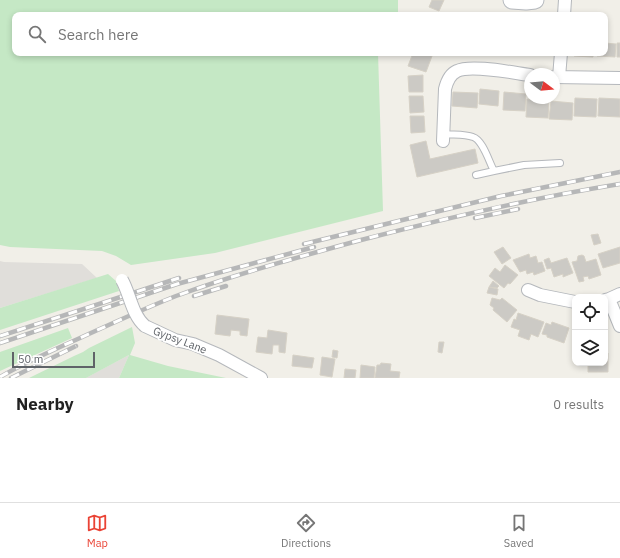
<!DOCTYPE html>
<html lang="en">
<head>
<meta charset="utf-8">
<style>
	body { margin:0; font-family:"IBM Plex Sans",sans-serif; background:#f6f6f6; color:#222 }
	.controls { position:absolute; right:12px; bottom:12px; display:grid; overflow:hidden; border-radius:8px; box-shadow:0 2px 6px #0003 }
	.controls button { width:36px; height:36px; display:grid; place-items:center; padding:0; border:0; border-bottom:1px solid #e0e0e0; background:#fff; color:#222; font:20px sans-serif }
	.compass { position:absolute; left:524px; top:68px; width:36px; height:36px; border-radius:50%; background:#fff; box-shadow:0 2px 6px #0003; rotate:106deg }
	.scale { position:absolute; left:12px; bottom:10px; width:83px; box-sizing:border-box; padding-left:4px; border:2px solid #5f6368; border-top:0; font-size:11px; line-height:14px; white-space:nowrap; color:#5f6368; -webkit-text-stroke:3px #fff; paint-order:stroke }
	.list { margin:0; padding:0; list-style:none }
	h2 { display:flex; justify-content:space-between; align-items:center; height:52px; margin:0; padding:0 16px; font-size:17px }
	h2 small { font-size:13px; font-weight:400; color:#767676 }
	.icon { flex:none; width:22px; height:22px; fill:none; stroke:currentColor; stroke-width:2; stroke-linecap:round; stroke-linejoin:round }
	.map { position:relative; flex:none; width:620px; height:378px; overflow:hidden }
	.search { position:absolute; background:#fff; box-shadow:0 2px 6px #0003; left:12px; right:12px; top:12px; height:44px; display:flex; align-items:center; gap:10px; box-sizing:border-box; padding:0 14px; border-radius:8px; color:#767676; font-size:15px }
	.sheet { height:124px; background:#fff }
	nav { display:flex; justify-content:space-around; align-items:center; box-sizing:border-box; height:56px; border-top:1px solid #e0e0e0; background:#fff; font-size:11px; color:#767676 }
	nav a { display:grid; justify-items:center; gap:2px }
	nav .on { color:#ea4335 }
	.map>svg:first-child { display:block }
</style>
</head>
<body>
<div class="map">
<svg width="620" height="378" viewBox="0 0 620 378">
	<rect width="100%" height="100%" fill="#f1efe8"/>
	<path fill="#e0deda" d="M0 261 4 262 82 264 97 278 0 308Z
		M129 355 119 378H86L95 373Z"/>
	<path fill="#c5e8c5" d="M0 0H398V15H15V53H378L383 211 215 253 131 265 116 256 102 251 10 247 0 245Z
		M108 274 116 281 119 291 0 330V308Z
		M132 327 135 343 130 355 168 366 226 378H119L129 355 86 378H29L74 356 83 352 89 348Z
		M68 328 72 338 0 371V352Z"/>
	<path fill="#cccac5" stroke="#d6d1c6" d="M432 0H444L439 11 429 7Z
		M605 43 616 44 615 57 597 56V53H605Z
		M617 43H620V57H617Z
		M413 53H421L432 56 426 72 408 66Z
		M575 53H593V57L574 56Z
		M423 75V92H409L408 76Z
		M480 89 499 91 498 106 479 104Z
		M453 92 478 93 477 108 452 106Z
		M504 92 526 94 525 111 503 110Z
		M409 96H423L424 112 410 113Z
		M575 98 597 99 596 117 574 116Z
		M599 98 620 99V117L598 116Z
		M527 99 549 101 548 118 526 117Z
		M551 101 573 103 572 120 549 119Z
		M410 116H424L425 132 411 133Z
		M426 141 430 159 475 149 478 163 417 177 410 145Z
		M598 234 601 243 594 245 591 235Z
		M503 247 511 258 502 264 494 252Z
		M620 247V263L603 268 598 254Z
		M529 254 530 258 536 256 538 263 542 262 545 271 534 275 533 272 527 274 526 270 520 272 513 260Z
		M582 255 584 256 586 262 596 259 601 275 589 279 588 276 583 277 584 281 579 282 572 262 577 261 578 256Z
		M549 258 551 263 567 258 573 273 563 277V274L554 277 551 268 547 269 544 260Z
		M505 265 518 275 510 284 508 283 504 288 489 276 495 268 500 272Z
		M493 281 499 286 497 288 489 287Z
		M489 287 498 289 497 295 487 293Z
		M492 298 500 300 502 298 517 310 507 322 493 310 494 308 490 305Z
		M518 313 544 322 538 337 531 334 529 340 518 336 520 330 511 327 514 319 516 320Z
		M217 315 249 319 247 336 240 335V331L231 330 230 336 215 334Z
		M552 322 569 328 564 343 547 337V335L542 334 546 323 551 325Z
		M268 330 287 333 285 353 279 352V345H273L272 354 256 352 258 337 267 338Z
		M439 342H444L442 353 438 352Z
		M333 350 338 351 337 358 332 357Z
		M605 353H608V372H588V363H605Z
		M293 355 314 358 312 368 292 366Z
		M322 357 335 359 332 377 320 375Z
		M381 363 391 364 390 371 400 372 399 378H375L377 365H380Z
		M361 365 375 367 374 378H360Z
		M345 369 356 370 355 378H344Z"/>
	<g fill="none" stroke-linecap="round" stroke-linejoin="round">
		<g stroke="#b5b8bc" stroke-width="8">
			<path id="lane" d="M444 134C453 135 465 134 473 137 483 140 489 162 494 171L476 175
				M494 171 524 165 560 163"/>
		</g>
		<g stroke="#b5b8bc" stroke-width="14">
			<path id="street" d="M564 15 565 0
				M554 77 620 78
				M559 77 561 53
				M443 141 445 89C447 81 450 74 457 71 471 64 514 73 530 75
				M528 290 540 295 575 302
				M609 299 620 294
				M605 300 609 299 620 326
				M145 326 175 340 193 344 219 355 261 378"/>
		</g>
		<g stroke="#b6babf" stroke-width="19">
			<path id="secondary" d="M512 0 526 1 535 0"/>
		</g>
		<use href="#lane" stroke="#fff" stroke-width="6"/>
		<use href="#street" stroke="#fff" stroke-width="12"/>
		<use href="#secondary" stroke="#fff" stroke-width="17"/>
		<g stroke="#b6b7b8" stroke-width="4.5">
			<path id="rail" d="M475 218 518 209
				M304 244 501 196 620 172
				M194 296 226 286
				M0 336 179 278
				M0 343 177 284 314 247
				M0 377C26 362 53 350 80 338 111 324 143 309 176 296 236 274 299 257 361 240 446 218 533 198 620 184
				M11 378 76 346"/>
		</g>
		<use href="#rail" stroke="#fff" stroke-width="3" stroke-dasharray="9" stroke-linecap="butt"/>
		<g stroke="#b5b8bc" stroke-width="14" stroke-linecap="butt">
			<path id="street-bridge" d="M122 280C130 294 132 315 145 326"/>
		</g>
		<use href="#street-bridge" stroke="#fff" stroke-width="12"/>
	</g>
	<g text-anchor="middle" stroke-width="3.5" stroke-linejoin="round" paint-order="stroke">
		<g font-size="11" fill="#5f6368" stroke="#fff">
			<text transform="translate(180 340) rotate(21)" y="4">Gypsy Lane</text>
		</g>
	</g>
</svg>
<div class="controls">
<button><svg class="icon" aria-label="locate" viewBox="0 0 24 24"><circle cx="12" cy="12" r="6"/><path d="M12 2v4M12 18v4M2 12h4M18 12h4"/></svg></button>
<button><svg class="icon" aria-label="layers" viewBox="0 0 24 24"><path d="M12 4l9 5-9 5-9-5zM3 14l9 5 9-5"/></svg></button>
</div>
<svg class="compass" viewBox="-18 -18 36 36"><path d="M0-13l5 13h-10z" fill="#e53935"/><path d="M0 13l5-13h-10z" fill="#767676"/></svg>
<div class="scale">50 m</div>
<div class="search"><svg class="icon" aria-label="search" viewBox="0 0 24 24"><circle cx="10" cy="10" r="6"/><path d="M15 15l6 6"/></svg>Search here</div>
</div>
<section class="sheet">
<h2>Nearby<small>0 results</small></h2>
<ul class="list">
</ul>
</section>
<nav>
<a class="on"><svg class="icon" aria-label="map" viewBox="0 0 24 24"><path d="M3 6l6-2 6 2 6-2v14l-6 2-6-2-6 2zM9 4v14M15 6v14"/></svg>Map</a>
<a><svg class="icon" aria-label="directions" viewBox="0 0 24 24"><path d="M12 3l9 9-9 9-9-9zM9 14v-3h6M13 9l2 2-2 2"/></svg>Directions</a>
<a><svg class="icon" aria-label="saved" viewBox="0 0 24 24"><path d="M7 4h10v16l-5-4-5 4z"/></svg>Saved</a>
</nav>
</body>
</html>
